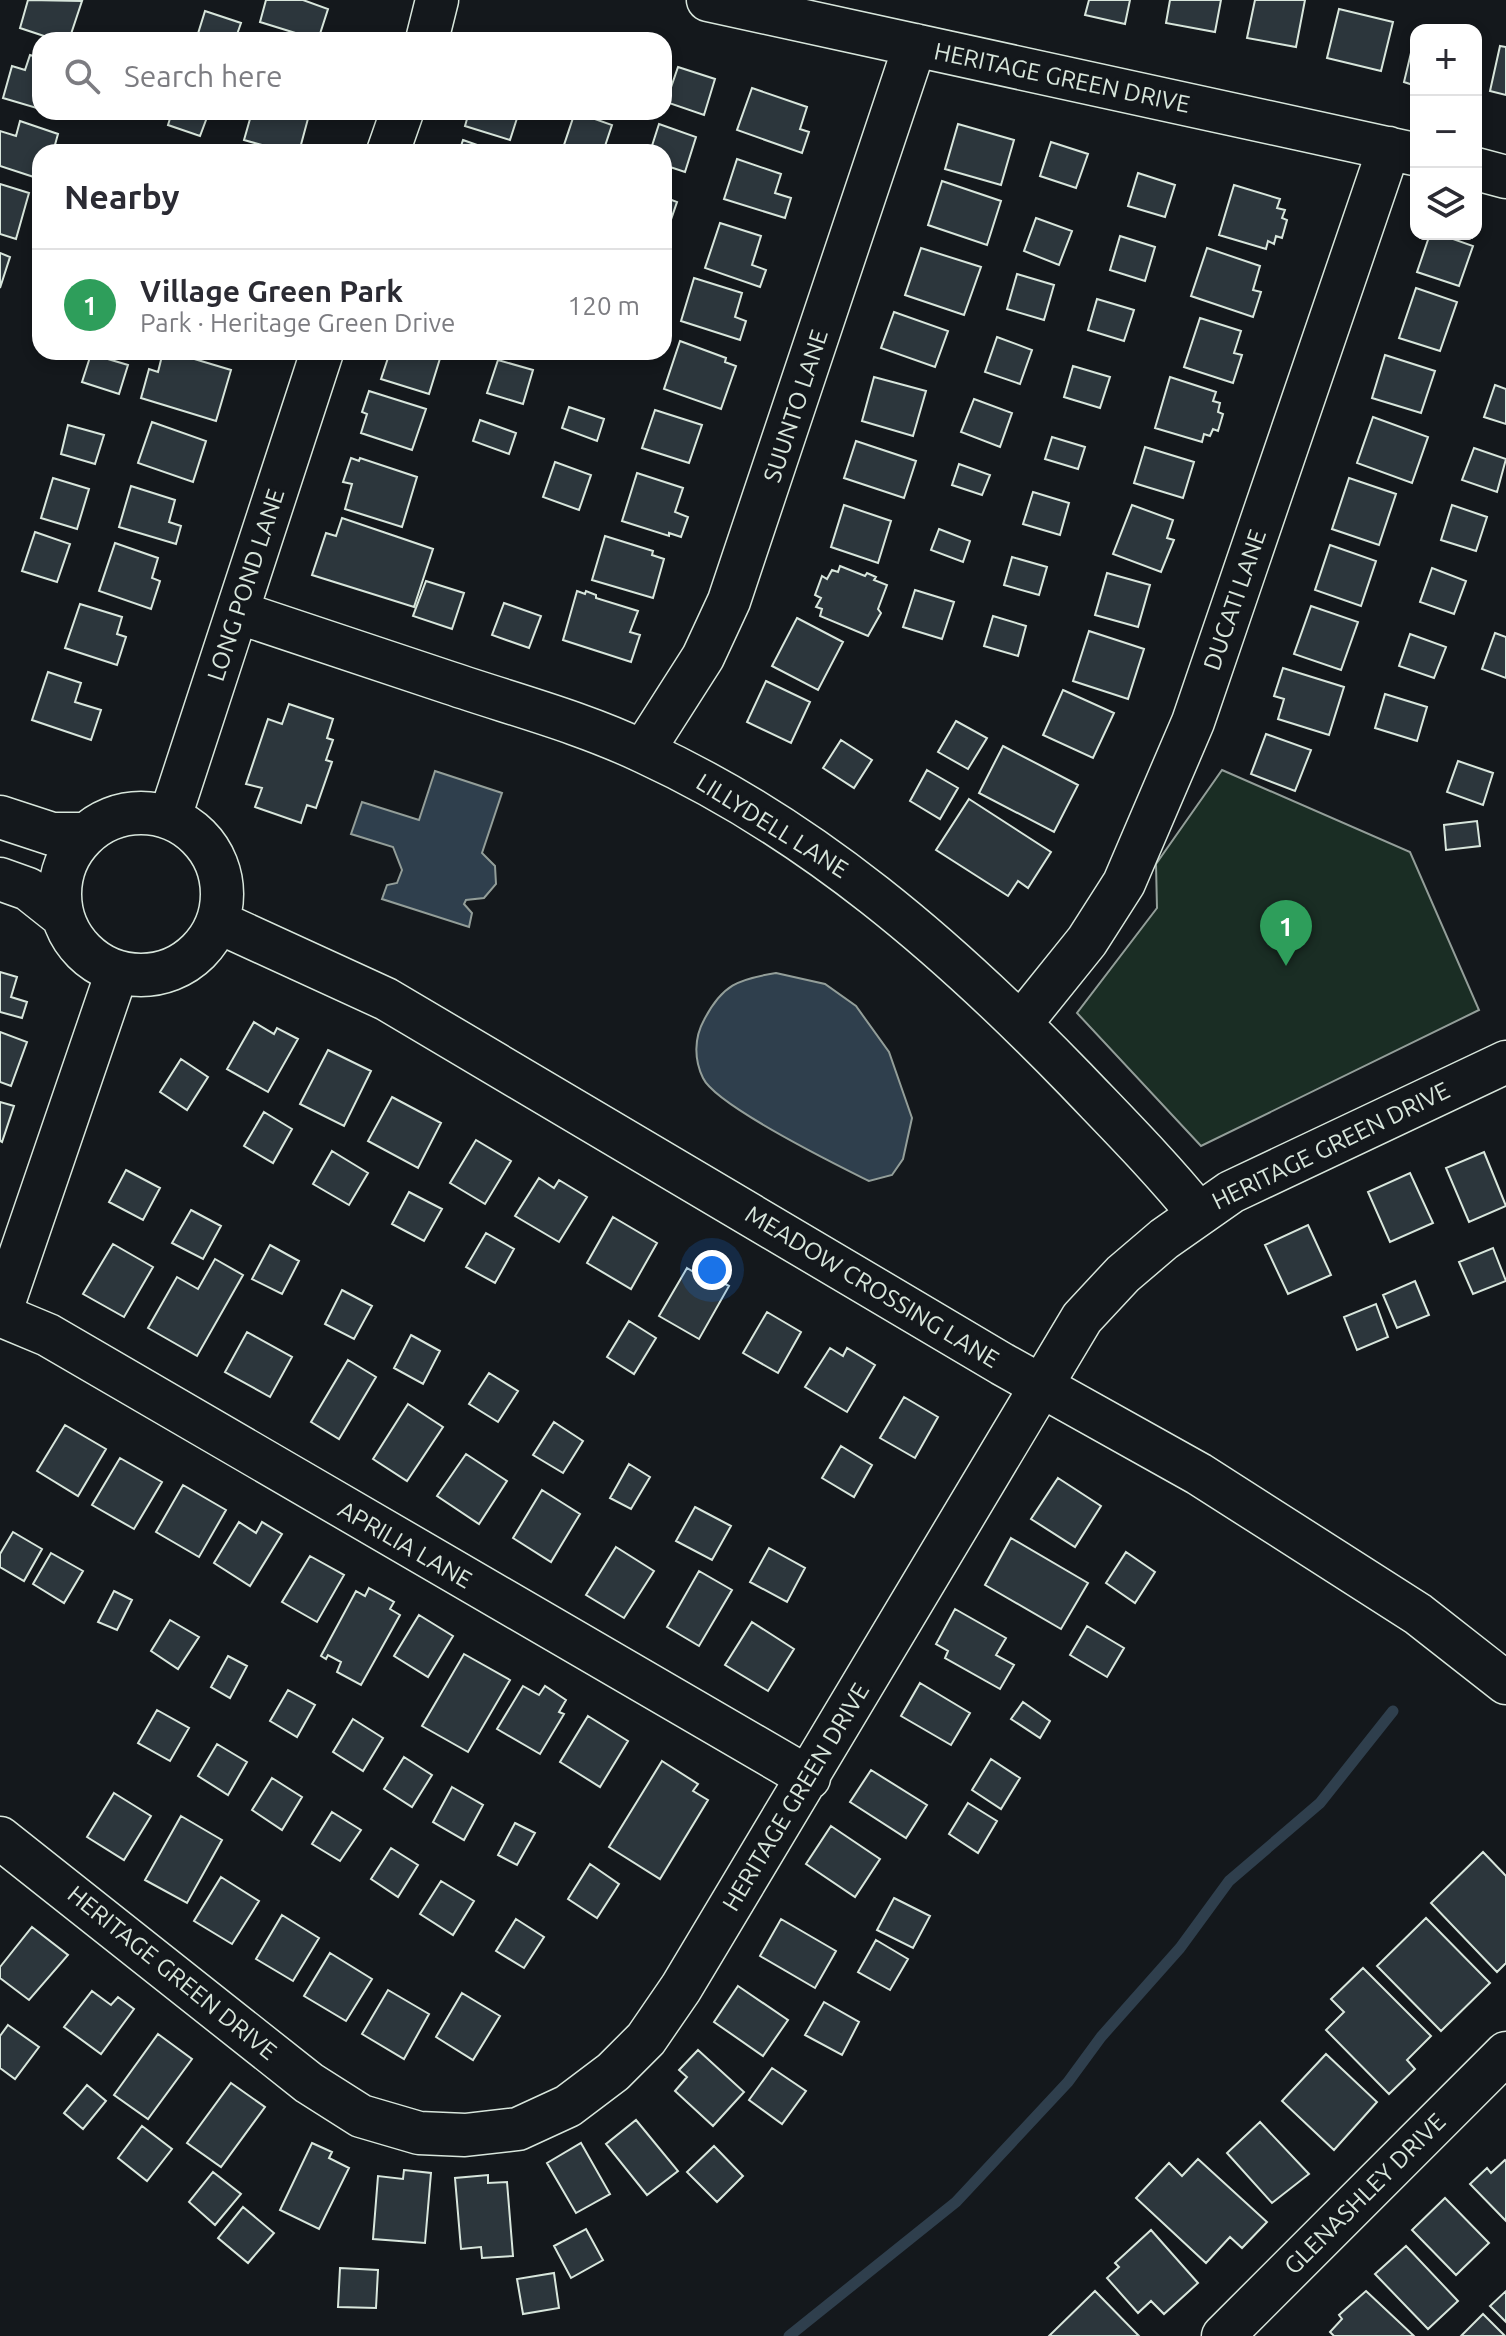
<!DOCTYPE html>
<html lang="en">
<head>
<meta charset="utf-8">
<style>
	body { margin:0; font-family:Ubuntu,sans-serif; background:#f7f7f7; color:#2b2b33 }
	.controls { position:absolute; right:24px; top:24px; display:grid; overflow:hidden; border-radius:16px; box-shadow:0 4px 12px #0003 }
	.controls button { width:72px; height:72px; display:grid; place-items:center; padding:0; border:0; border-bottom:2px solid #e1e1e2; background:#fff; color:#2b2b33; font:40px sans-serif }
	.you { position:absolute; left:712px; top:1270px; width:28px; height:28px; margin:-20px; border:6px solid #fff; border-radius:50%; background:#1a73e8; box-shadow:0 0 0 12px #1a73e833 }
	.badge { display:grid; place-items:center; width:52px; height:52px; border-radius:50%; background:#ea580c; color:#fff; font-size:26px; font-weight:700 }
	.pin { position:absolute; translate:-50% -66px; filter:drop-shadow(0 2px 4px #0008) }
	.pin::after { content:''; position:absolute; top:42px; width:28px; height:24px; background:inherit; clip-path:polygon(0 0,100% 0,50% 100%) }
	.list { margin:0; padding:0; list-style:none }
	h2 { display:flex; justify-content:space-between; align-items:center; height:104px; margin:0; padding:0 32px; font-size:34px }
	h2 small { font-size:26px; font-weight:400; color:#7c7c81 }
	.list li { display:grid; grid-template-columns:52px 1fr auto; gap:24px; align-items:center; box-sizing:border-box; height:112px; padding:0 32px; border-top:2px solid #e1e1e2 }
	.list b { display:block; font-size:30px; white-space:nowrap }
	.list p { margin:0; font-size:26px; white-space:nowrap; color:#7c7c81 }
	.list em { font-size:26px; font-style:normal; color:#7c7c81 }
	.icon { flex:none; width:44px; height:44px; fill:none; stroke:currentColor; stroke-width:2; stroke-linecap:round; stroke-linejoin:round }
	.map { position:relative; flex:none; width:1506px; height:2336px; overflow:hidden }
	.search { position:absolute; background:#fff; box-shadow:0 4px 12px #0003; left:32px; top:32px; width:640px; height:88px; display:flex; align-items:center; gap:20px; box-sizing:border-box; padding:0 28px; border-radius:24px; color:#7c7c81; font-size:30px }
	.panel { position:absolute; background:#fff; box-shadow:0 4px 12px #0003; left:32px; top:144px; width:640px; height:216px; border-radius:24px }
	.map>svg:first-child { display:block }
</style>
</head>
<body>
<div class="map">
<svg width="1506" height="2336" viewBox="0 0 1506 2336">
	<rect width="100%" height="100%" fill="#14181c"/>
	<path fill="#1a2d24" stroke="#939e99" stroke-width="2" d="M1222 770 1410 852 1479 1010 1201 1146 1077 1013 1157 908 1156 864Z"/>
	<path fill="#2f3f4d" stroke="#939e99" stroke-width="2" d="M435 771 502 793 482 853 495 866 496 884 484 898 466 900 464 904 472 913 469 927 382 899 387 885 397 883 402 870 393 847 351 834 362 802 419 820Z
		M776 973 825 984 856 1006 889 1052 912 1118 903 1159 892 1175 869 1181C837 1165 716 1106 703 1078 694 1060 694 1038 704 1020 722 985 738 979 776 973Z"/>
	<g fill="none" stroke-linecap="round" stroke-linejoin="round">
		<path stroke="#2f3f4d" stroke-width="11" d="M789 2336 956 2202 1068 2082 1101 2037 1180 1948 1229 1881 1320 1803 1393 1711"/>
	</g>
	<path fill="#2c363c" stroke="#d8e6dc" stroke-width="2" d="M28 0 82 1 69 40H56L20 28Z
		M266 0H303L328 9 318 40 260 22Z
		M1089 0H1130L1125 24 1085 15Z
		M1170 0H1221L1215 32 1166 23Z
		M1255 0H1305L1296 47 1247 38Z
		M1339 9 1393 22 1381 71 1327 58Z
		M205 11 241 23 235 40H196Z
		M1416 32V86L1404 82Z
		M1500 46 1506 47V95L1490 91Z
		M30 55 40 58V109L3 98 12 66 25 70Z
		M678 67 715 79 704 115 666 102Z
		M752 88 807 107 800 129 809 132 802 153 737 130Z
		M172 112H209L200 136 168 125Z
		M252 112H299L309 115 299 152H287L244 140Z
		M469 112H519L510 140 465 126Z
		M575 112 612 125 603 152H583L564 145Z
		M20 121 58 134 53 152H40V179L0 166V131L16 136Z
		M659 124 696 137 685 172 664 165V152H650Z
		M958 124 1014 140 1001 185 945 169Z
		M463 140 497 152H459Z
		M1051 142 1088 154 1076 188 1040 176Z
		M737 159 781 174 775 193 791 198 785 218 724 199Z
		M1138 173 1175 185 1165 217 1128 206Z
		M942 181 1001 201 987 245 928 225Z
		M0 184 29 193 16 239 0 234Z
		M1234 185 1280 199 1277 208 1285 210 1282 218 1287 220 1282 238 1276 236 1274 244 1268 241 1266 249 1219 235Z
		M664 197 677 202 666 234 664 233Z
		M1036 218 1072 231 1059 265 1024 251Z
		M720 223 761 236 752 265 766 270 760 287 705 268Z
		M1430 234H1439L1473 246 1459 286 1417 272Z
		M1120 236 1155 247 1145 281 1110 270Z
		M921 248 981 267 964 315 905 295Z
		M1207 248 1260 266 1253 290 1261 292 1253 317 1191 296Z
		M0 253 10 257 0 288Z
		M1017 274 1054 285 1044 320 1007 309Z
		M694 278 742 293 735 317 746 321 740 340 681 321Z
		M1416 288 1457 302 1440 351 1399 338Z
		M1097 299 1134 310 1124 341 1088 330Z
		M894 312 948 331 935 367 881 348Z
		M1200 318 1241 331 1234 353 1242 355 1233 383 1184 367Z
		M997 337 1032 350 1020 384 985 372Z
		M680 341 726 358 725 362 736 366 721 409 664 389Z
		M163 352H171L231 370 216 421 141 398 149 369 158 372Z
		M390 352H442L429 394 381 379Z
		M91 354 128 365 119 394 82 382Z
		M1385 355 1435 371 1421 413 1372 398Z
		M498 360 533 370 523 404 487 393Z
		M1073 366 1110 377 1100 408 1064 397Z
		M874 377 926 391 913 436 862 421Z
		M1170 377 1216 392 1213 401 1220 403 1218 412 1223 414 1218 431 1213 429 1210 436 1204 434 1202 442 1155 428Z
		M1495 385 1506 389V424L1484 417Z
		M369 391 426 409 412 450 361 433 367 414 362 412Z
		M974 399 1012 413 1000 447 961 432Z
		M569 407 604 419 597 441 562 428Z
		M655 410 702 425 689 463 642 448Z
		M1373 417 1428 437 1412 483 1357 463Z
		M480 420 516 433 509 454 473 441Z
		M152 422 206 441 193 482 138 463Z
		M68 425 104 435 95 464 61 454Z
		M1052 437 1085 447 1078 469 1045 459Z
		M856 441 916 461 904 498 844 478Z
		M1145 447 1194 462 1183 498 1134 483Z
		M1474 448 1506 459 1497 492 1462 480Z
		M351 458 359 461 360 458 417 477 402 527 345 509 352 484 343 482Z
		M555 462 591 475 579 510 543 497Z
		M959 464 990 475 982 495 952 485Z
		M637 473 683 488 675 512 688 517 681 537 669 533V536L622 521Z
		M53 478 89 489 77 529 41 518Z
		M1349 478 1396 494 1379 545 1332 529Z
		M131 486 175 500 169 522 181 526 176 544 119 527Z
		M1033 492 1069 503 1060 535 1023 524Z
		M844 505 891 521 878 563 831 547Z
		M1132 505 1173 520 1167 538 1174 540 1161 572 1113 554Z
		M1452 505 1487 517 1476 551 1441 540Z
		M342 518 433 549 414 607 312 575 326 533 336 536Z
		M939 529 970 541 963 562 931 550Z
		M35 532 70 544 57 582 22 571Z
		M605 536 653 551 652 555 664 559 653 598 592 580Z
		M115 543 158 558 152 578 160 581 151 609 99 591Z
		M1330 545 1376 561 1361 606 1315 590Z
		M1012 557 1047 567 1039 595 1004 585Z
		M840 566 865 576 867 573 876 577 874 580 887 585 878 609 881 613 868 636 820 616 822 609 816 607 821 598 815 595 822 576 827 579 832 570 838 572Z
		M1432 568 1466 581 1454 614 1420 602Z
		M1107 573 1150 585 1138 627 1095 615Z
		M426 581 464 593 452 629 413 616Z
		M915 590 954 602 942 639 903 627Z
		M577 591 585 594 586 591 596 595V598L638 611 630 632 640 635 631 662 563 640Z
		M504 603 541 616 529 648 492 635Z
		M80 604 122 617 117 634 126 637 117 665 65 648Z
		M1311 606 1358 622 1341 670 1294 654Z
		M993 616 1026 626 1018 656 984 646Z
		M797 618 843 642 818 690 772 666Z
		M1089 631 1144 649 1128 699 1073 681Z
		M1495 633 1506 637V678L1482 669Z
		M1410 634 1446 647 1434 678 1399 666Z
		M1283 668 1344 687 1329 735 1278 719 1284 699 1274 696Z
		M48 672 81 683 75 702 101 710 91 740 32 720Z
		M766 681 810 702 791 743 747 722Z
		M1063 690 1114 713 1093 758 1043 735Z
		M1385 694 1427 707 1417 741 1375 728Z
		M289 704 333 719 327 738 333 740 326 760 332 762 316 808 307 805 301 823 255 807 262 788 246 784 268 719 282 724Z
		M956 721 987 738 968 769 938 752Z
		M1266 734 1311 750 1295 791 1251 774Z
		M841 740 872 760 854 788 823 768Z
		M1003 746 1078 785 1054 832 979 793Z
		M1458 761 1493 773 1483 805 1447 792Z
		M927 770 958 788 940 819 910 801Z
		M969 799 1051 852 1028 888 1018 881 1008 896 936 850Z
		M1477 821 1480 846 1446 850 1444 825Z
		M0 972 17 977 11 997 27 1002 22 1018 0 1012Z
		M254 1022 274 1034 277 1028 298 1039 268 1092 227 1069Z
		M0 1032 27 1042 11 1086 0 1082Z
		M328 1050 371 1071 344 1126 300 1104Z
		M181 1059 208 1077 187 1110 160 1092Z
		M392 1097 441 1123 418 1168 368 1141Z
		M0 1102 14 1106 2 1142 0 1141Z
		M264 1112 292 1129 273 1163 244 1146Z
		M476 1140 511 1161 485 1204 450 1183Z
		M332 1151 368 1173 349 1205 313 1184Z
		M1484 1152 1506 1206 1469 1222 1446 1168Z
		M126 1170 160 1188 143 1220 109 1202Z
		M1410 1173 1433 1223 1390 1242 1368 1192Z
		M539 1178 554 1188 559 1180 587 1197 559 1242 515 1216Z
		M409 1192 442 1209 424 1241 392 1224Z
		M191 1210 221 1226 203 1259 172 1243Z
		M613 1217 657 1243 631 1289 587 1263Z
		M1308 1225 1331 1275 1288 1294 1265 1245Z
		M486 1233 514 1249 495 1283 466 1267Z
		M113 1244 153 1267 124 1317 83 1294Z
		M270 1245 299 1261 282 1294 252 1279Z
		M1493 1248 1506 1281 1473 1294 1459 1262Z
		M215 1259 243 1275 197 1356 148 1328 177 1277 198 1289Z
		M687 1268 707 1280 709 1275 729 1286 699 1339 659 1316Z
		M1415 1281 1429 1315 1397 1328 1383 1295Z
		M342 1290 372 1306 354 1339 325 1324Z
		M1376 1304 1388 1337 1357 1350 1344 1317Z
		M767 1312 801 1332 778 1373 743 1353Z
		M629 1321 656 1338 634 1374 607 1357Z
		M247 1332 292 1357 270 1397 225 1372Z
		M411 1335 440 1351 423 1384 394 1368Z
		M830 1348 843 1356 847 1348 875 1365 847 1412 805 1387Z
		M348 1360 376 1377 339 1439 311 1422Z
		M489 1373 518 1391 498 1422 469 1404Z
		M904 1397 938 1417 915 1458 880 1438Z
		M408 1404 443 1427 407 1481 373 1459Z
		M554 1422 583 1441 563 1473 533 1455Z
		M65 1425 106 1449 78 1496 37 1471Z
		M841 1446 872 1465 854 1497 822 1478Z
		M466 1454 507 1481 479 1524 437 1496Z
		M120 1458 162 1482 134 1529 92 1505Z
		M629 1464 650 1477 631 1509 610 1498Z
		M1058 1478 1101 1506 1075 1547 1031 1519Z
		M183 1485 226 1510 199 1557 156 1532Z
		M542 1490 580 1514 551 1562 513 1538Z
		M695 1507 731 1526 712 1560 676 1541Z
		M239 1522 256 1533 262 1522 282 1534 250 1586 214 1563Z
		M13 1532 42 1549 24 1581 0 1567V1554Z
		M1011 1538 1088 1583 1061 1629 985 1585Z
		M616 1547 654 1571 624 1618 586 1595Z
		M769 1548 805 1568 787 1602 750 1582Z
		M1126 1552 1155 1572 1135 1603 1106 1583Z
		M51 1553 83 1571 64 1603 33 1584Z
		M310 1556 344 1575 317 1622 282 1602Z
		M699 1571 732 1590 699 1646 667 1627Z
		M369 1588 394 1602 390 1609 400 1615 361 1685 337 1672 341 1662 328 1655 326 1659 321 1656 356 1591 365 1596Z
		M114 1591 132 1600 117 1630 98 1622Z
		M955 1609 1006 1638 996 1655 1014 1665 1000 1689 945 1658 948 1651 936 1644Z
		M419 1615 453 1636 428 1677 394 1656Z
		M170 1620 199 1637 178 1669 151 1651Z
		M752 1622 794 1649 768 1691 725 1665Z
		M1087 1626 1124 1648 1107 1677 1070 1655Z
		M464 1654 510 1680 468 1752 422 1726Z
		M228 1656 247 1666 230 1698 211 1687Z
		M920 1683 970 1713 951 1745 901 1716Z
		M523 1686 539 1695 545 1686 566 1700 559 1712 564 1714 540 1754 497 1729Z
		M288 1690 315 1705 297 1737 270 1721Z
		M1023 1702 1050 1721 1040 1738 1011 1719Z
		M157 1710 189 1728 170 1761 138 1743Z
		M588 1716 628 1741 600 1787 560 1762Z
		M353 1719 383 1738 363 1771 333 1752Z
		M217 1744 247 1762 228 1795 198 1776Z
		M404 1757 432 1775 412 1807 384 1789Z
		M991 1759 1020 1778 1001 1809 972 1790Z
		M662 1761 698 1784 693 1791 708 1800 660 1879 609 1847Z
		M871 1770 927 1805 906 1838 850 1802Z
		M272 1778 302 1797 282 1830 252 1810Z
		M452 1787 483 1805 464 1840 433 1822Z
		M114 1793 151 1816 124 1860 87 1837Z
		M968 1803 997 1821 978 1853 949 1834Z
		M332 1812 361 1830 340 1861 312 1844Z
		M181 1816 222 1840 187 1903 145 1880Z
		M515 1823 535 1833 517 1865 498 1855Z
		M831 1826 880 1859 855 1897 806 1864Z
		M391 1848 418 1865 398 1897 371 1879Z
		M1483 1852 1506 1876V1963L1497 1972 1431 1903Z
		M590 1864 619 1884 597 1918 568 1899Z
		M221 1877 259 1901 232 1944 194 1921Z
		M441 1881 474 1901 453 1935 420 1914Z
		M894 1898 930 1916 913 1948 877 1930Z
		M282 1915 319 1938 293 1981 256 1959Z
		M1426 1918 1490 1983 1441 2031 1377 1966Z
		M516 1919 544 1937 524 1968 496 1951Z
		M781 1919 836 1951 815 1988 760 1956Z
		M32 1927 68 1955 29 2000 0 1978V1967Z
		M876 1940 908 1959 890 1990 858 1972Z
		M330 1953 372 1979 346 2021 304 1996Z
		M1363 1968 1431 2036 1407 2060 1415 2069 1389 2094 1326 2030 1344 2012 1331 1999Z
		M738 1986 788 2020 763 2056 714 2022Z
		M388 1990 429 2014 404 2059 362 2034Z
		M92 1991 111 2005 118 1997 134 2009 101 2054 64 2027Z
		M462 1993 500 2016 473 2060 436 2037Z
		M824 2002 859 2022 842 2055 805 2035Z
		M8 2025 39 2047 15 2079 0 2068V2036Z
		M158 2034 192 2059 148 2119 114 2095Z
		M698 2050 744 2092 713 2126 675 2091 687 2077 679 2070Z
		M1326 2054 1377 2102 1334 2150 1282 2101Z
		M772 2068 806 2091 782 2124 749 2100Z
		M231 2083 265 2107 221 2167 187 2143Z
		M87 2085 106 2101 83 2129 64 2113Z
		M636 2120 678 2171 647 2195 606 2144Z
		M1260 2122 1309 2174 1272 2203 1227 2153Z
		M142 2126 172 2149 147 2181 118 2158Z
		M312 2143 332 2152 329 2158 349 2168 319 2229 280 2210Z
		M581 2143 610 2194 576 2213 547 2163Z
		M714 2146 743 2176 717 2202 687 2172Z
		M1198 2159 1267 2222 1242 2248 1230 2237 1206 2263 1136 2198 1169 2163 1182 2176Z
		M1505 2160 1506 2161V2221L1470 2184 1487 2168 1491 2173Z
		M404 2170 431 2173 425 2243 373 2239 378 2176 403 2179Z
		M213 2172 241 2194 215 2225 189 2202Z
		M488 2175V2183L507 2182 513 2256 482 2258 481 2247 461 2249 455 2178Z
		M1445 2198 1489 2243 1456 2275 1412 2230Z
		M243 2207 274 2233 248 2263 218 2238Z
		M586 2229 603 2260 571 2278 554 2246Z
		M1151 2230 1198 2283 1164 2314 1151 2301 1138 2313 1107 2278 1119 2267 1115 2263Z
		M1406 2246 1458 2301 1428 2329 1375 2274Z
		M340 2268 378 2270 376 2308 338 2307Z
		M554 2273 559 2308 523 2314 517 2279Z
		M1095 2291 1139 2336H1049Z
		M1366 2291 1414 2336H1334L1330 2332 1342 2319 1339 2315Z
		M1506 2291V2322L1490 2306Z
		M1483 2314 1505 2336H1461Z"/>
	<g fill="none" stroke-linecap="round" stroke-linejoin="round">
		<g stroke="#d8e6dc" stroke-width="45">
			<path id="minor" d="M708 0 1414 154
				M427 40 437 0
				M388 152 402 112
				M1476 169 1506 177
				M237 612C308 636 379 660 450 683 515 705 581 722 644 752 811 829 948 948 1075 1079 1117 1123 1160 1166 1198 1213
				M643 751 703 657 729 601 915 45
				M60 894a81 81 0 1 1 162 0a81 81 0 1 1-162 0Z
				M0 817 52 834H86
				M170 817 322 352
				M0 879 28 889 62 916
				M218 922 386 999 1002 1364 1199 1474 1418 1614 1506 1683
				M1021 1023 1087 941 1124 883 1193 722 1389 148
				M0 1314 117 972
				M0 1315 48 1335 809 1778
				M0 1838 309 2083 361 2116 419 2133 465 2135 518 2129 568 2106 613 2072 646 2039 681 1988 1082 1318 1123 1274 1164 1239 1231 1192 1506 1062
				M1223 2336 1506 2053"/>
		</g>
		<use href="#minor" stroke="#14181c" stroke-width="42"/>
	</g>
	<g text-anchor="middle" stroke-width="6" stroke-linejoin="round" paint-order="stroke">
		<g font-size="24" fill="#d8e6dc" stroke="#14181c">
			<text transform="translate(1062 78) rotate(12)" y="8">HERITAGE GREEN DRIVE</text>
			<text transform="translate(796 406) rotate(-72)" y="8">SUUNTO LANE</text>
			<text transform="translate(246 585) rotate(-72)" y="8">LONG POND LANE</text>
			<text transform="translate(1235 600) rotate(-71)" y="8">DUCATI LANE</text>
			<text transform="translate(772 826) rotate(32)" y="8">LILLYDELL LANE</text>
			<text transform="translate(1331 1146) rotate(-26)" y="8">HERITAGE GREEN DRIVE</text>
			<text transform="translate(872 1287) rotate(31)" y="8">MEADOW CROSSING LANE</text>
			<text transform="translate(405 1545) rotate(30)" y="8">APRILIA LANE</text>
			<text transform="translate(796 1797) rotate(-59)" y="8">HERITAGE GREEN DRIVE</text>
			<text transform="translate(172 1973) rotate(39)" y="8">HERITAGE GREEN DRIVE</text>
			<text transform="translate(1365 2194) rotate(-45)" y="8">GLENASHLEY DRIVE</text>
		</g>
	</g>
</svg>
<div class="controls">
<button>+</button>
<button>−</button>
<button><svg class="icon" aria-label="layers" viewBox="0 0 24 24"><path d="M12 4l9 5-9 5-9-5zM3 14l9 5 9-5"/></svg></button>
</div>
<div class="you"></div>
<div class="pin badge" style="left:1286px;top:966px;background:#2e9e5b">1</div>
<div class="search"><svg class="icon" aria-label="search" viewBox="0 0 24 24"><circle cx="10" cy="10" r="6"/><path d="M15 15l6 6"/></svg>Search here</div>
<section class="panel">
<h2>Nearby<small></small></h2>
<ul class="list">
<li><span class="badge" style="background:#2e9e5b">1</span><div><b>Village Green Park</b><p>Park · Heritage Green Drive</p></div><em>120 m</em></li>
</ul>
</section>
</div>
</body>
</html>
